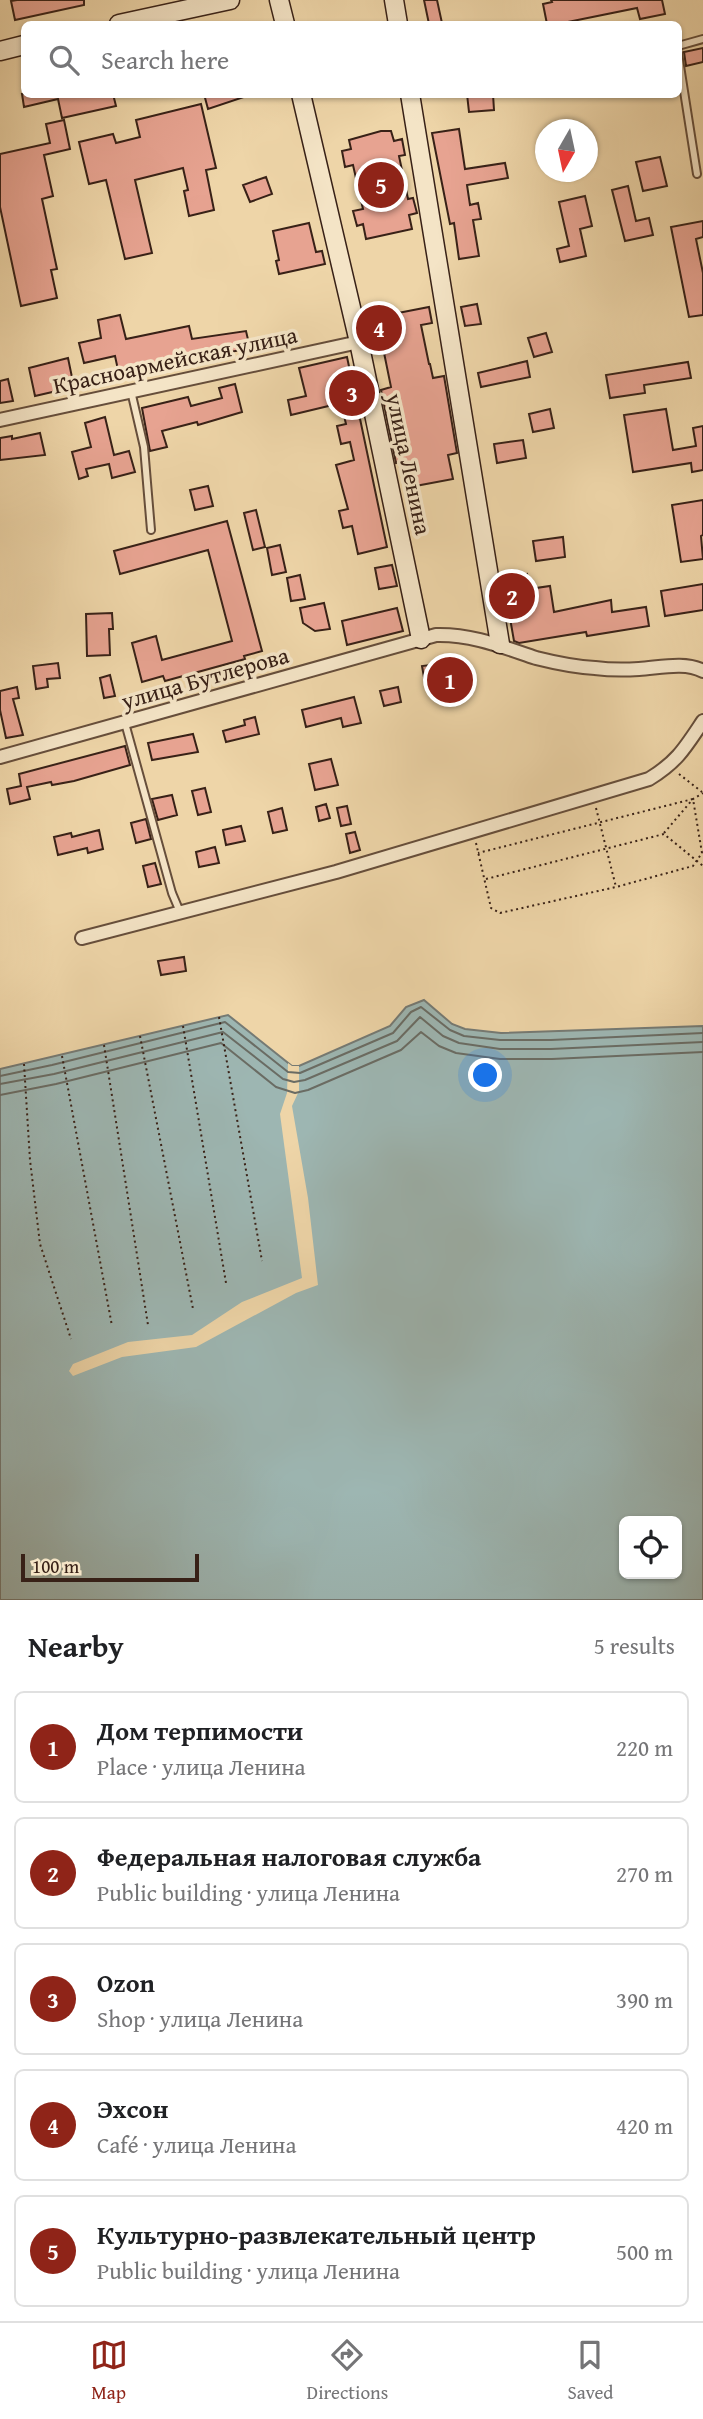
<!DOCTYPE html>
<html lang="en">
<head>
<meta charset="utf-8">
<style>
	body { margin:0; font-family:"Gentium Book Plus",serif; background:#f6f6f6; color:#202124 }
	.controls { position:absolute; right:21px; bottom:21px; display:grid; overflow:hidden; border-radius:10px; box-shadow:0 2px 5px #0004 }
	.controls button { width:63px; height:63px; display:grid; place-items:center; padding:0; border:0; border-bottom:2px solid #e0e0e0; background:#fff; color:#202124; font:35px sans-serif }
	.compass { position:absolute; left:535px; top:119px; width:63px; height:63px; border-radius:50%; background:#fff; box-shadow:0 2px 5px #0004; rotate:189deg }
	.scale { position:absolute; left:21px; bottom:18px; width:178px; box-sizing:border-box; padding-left:7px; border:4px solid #382117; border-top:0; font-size:19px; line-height:24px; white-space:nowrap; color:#382117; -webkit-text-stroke:5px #f4e4c6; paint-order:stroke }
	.you { position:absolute; left:486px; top:1076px; width:24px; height:24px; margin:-18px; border:5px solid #fff; border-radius:50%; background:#1a73e8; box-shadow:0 0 0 10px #1a73e833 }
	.badge { display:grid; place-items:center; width:46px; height:46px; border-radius:50%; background:#8f2418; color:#fff; font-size:23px; font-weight:700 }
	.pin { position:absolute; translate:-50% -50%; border:4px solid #fff; box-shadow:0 2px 7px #0006 }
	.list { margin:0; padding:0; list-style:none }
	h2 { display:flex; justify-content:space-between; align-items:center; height:91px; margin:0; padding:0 28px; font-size:30px }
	h2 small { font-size:23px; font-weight:400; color:#757577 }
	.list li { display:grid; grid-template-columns:46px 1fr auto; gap:21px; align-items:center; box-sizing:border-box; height:112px; margin:0 14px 14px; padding:0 14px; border:2px solid #e0e0e0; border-radius:10px }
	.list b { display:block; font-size:26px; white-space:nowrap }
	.list p { margin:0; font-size:23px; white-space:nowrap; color:#757577 }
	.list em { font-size:23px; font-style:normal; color:#757577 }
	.icon { flex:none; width:38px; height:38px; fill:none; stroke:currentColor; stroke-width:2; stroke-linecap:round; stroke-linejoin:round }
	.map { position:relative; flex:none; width:703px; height:1600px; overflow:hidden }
	.search { position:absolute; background:#fff; box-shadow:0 2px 5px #0004; left:21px; right:21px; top:21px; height:77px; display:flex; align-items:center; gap:18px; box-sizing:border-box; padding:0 24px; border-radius:10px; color:#757577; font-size:26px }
	.sheet { height:721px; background:#fff }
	nav { display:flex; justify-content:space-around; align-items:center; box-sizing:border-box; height:98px; border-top:2px solid #e0e0e0; background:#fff; font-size:19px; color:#757577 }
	nav a { display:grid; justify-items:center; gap:4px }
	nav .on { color:#8f2418 }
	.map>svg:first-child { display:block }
</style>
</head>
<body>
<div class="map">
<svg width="703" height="1600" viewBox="0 0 703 1600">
	<rect width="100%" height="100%" fill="#eed5a8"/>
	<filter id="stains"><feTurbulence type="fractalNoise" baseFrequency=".00286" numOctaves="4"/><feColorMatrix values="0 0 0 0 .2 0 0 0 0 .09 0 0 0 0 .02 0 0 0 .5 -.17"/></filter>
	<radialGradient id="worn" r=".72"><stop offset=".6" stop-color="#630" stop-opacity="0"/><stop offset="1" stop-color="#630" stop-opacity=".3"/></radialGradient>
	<path fill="#9db6b2" stroke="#757a74" stroke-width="2" fill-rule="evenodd" d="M424 1000 452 1024 465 1029 501 1033 703 1026V1600H0V1069L228 1015 292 1066H299L390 1026 406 1007ZM624 1521H677V1574H624Z"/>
	<path fill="#eed5a8" d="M288 1063 292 1066H299V1091L292 1106 308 1198 318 1285 296 1293 196 1347 122 1357 73 1376 69 1371 73 1364 128 1342 192 1335 242 1302 302 1278 280 1114 287 1093Z"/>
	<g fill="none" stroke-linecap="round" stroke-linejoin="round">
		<path stroke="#6a6c64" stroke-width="2" d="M0 1076 52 1065 225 1022 288 1072 300 1073 393 1033 411 1012 421 1007 450 1030 464 1036 500 1040H551L703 1033
			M0 1084 54 1074 223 1032 283 1079 294 1082 305 1080 397 1041 420 1017 443 1036 459 1043 500 1049H551L703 1042
			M0 1095 56 1084 221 1043 276 1087 295 1093 308 1090 401 1050 421 1032 439 1046 456 1053 500 1059H552L703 1052"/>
	</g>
	<path fill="#e7a391" stroke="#382117" stroke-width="2" d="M17 0H84V5L15 20 11 1Z
		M424 0H437L442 23 429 24Z
		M551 0H662L665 14 640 19 637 8 558 24H547L543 4 552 2Z
		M703 48V62L686 66 684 52Z
		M22 94H113L116 106 62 118 58 99 24 107Z
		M204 94H246L247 96 208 109Z
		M467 94H493L494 110 469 112Z
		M201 104 216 168 206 170 214 210 189 216 184 191 188 190 183 168 135 180 152 253 125 259 106 180 89 184 79 142 113 134 116 143 140 137 136 120Z
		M64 120 70 149 44 155 53 196 42 199 57 269 51 270 57 298 21 306 0 207V154L50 143 46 124Z
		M459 129 465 169 505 163 508 178 467 185 470 205 478 203 481 219 473 220 479 256 459 259 454 223 450 224 432 133Z
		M381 131H391L394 141 402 139 405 155 399 156 408 199 413 198 417 213 409 215 412 229 366 239 363 224 357 226 353 211 363 209 353 165 345 167 342 151 351 149 349 140Z
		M660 157 667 186 643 191 636 162Z
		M266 177 272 194 250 202 243 185Z
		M628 186 636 221 649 218 653 235 625 241 612 190Z
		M585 196 592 226 580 229 586 256 560 262 557 249 569 246 559 202Z
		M703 221V237L696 239 703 273V315L689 317 671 227Z
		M309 223 316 252 322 251 325 264 279 274 276 261 279 260 273 231Z
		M477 304 481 324 465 326 461 307Z
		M429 307 432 323 421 325 429 364H430L433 378 444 376 457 453 448 455 453 479 410 487 405 461 396 463 381 390 391 387 380 333 370 335 367 319Z
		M120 315 126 339 189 326 192 339 246 331 250 348 211 356V353L132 370 133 375 120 379 115 356 84 363 79 343 101 338 98 320Z
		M546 333 552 352 534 357 528 338Z
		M347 357 387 547 358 554 352 526 343 528 339 511 348 509 336 465 354 460 350 442 341 444 337 426 346 424 341 403 291 415 288 400 306 396 299 368Z
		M68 358 74 387 35 396 29 368Z
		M527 361 530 377 481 387 478 373Z
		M688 362 691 378 644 385 645 393 610 398 606 375Z
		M8 379 13 401 0 403V381Z
		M235 384 242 412 198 425 197 422 162 431 167 447 150 451 142 408 188 397 191 406 222 398 219 388Z
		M550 409 554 428 533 432 529 414Z
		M666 409 673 450 696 446 693 428 703 426V470L692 472 691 463 633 472 624 415Z
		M105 417 114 455 129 451 135 472 112 478 109 464 86 469 88 476 79 479 72 452 91 447 85 423Z
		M40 433 45 455 0 460V438L12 436V439Z
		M523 440 526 458 497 463 494 444Z
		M208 486 213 506 195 510 190 490Z
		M703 500V535L701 536 703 559 681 562 672 505Z
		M256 510 265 547 253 550 244 513Z
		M227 521 262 651 244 656 245 659 165 681 163 676 142 682 132 643 156 636 162 660 232 641 208 550 120 574 114 551Z
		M563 537 565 557 536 561 533 541Z
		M280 545 286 572 272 575 267 548Z
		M392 565 397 586 379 589 375 568Z
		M527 574 529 589 550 586 554 612 611 600 612 612 646 607 649 626 587 636 586 632 519 643 514 641 503 578Z
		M300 575 305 599 291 601 287 578Z
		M703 584V610L665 616 661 591Z
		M324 603 330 629 315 631 303 623 300 608Z
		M397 608 403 631 347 645 342 621Z
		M112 613 113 629H109L110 655 87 656 86 614Z
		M462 661 465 678 425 683 422 666Z
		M58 663 60 678 47 679 48 687 36 689 33 666Z
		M110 675 115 696 104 698 100 678Z
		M17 687 19 698 13 699 23 735 6 738 0 710V691Z
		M398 687 401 702 384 706 380 691Z
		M354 697 361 723 343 727 341 718 306 727 302 710Z
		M255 717 259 734 226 742 223 731 245 725 244 720Z
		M193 734 198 752 152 760 148 743Z
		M125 746 130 765 74 781 52 785 51 782 27 787 30 799 10 804 7 789 21 786 19 774Z
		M331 759 338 785 315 790 309 764Z
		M205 788 211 812 198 815 192 791Z
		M172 795 177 815 158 820 152 799Z
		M326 804 330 818 319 821 316 807Z
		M347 806 351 824 341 826 337 808Z
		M282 808 287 830 273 833 268 812Z
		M146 819 151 839 136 843 131 823Z
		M241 826 245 841 226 845 223 830Z
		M99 830 103 849 88 853 87 848 58 855 54 837 71 833 72 837Z
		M355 832 360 850 350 853 346 834Z
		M215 847 219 863 199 867 196 852Z
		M155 863 161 884 148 887 143 866Z
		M184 957 186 971 161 975 158 961Z"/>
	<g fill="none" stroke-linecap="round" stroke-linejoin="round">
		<g stroke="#664e3b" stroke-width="10">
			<path id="lane" d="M678 46 703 39
				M678 53 697 174
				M131 391 144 447 151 530
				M125 723 172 893 180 912"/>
		</g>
		<g stroke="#664e3b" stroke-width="16">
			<path id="street" d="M0 420 359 342
				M0 757 436 635C472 634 503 647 536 658 556 663 575 667 595 668 610 670 624 670 639 669 658 668 685 661 703 671
				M82 938 336 872 649 779C677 762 685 748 703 721"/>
		</g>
		<g stroke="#382117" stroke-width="21">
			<path id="secondary" d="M279 0 285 24
				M394 0 398 24
				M119 24 230 0
				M0 51 24 45
				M301 94 359 342 421 639
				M410 94 500 644"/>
		</g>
		<path stroke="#382117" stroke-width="2" stroke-dasharray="2 3.5" stroke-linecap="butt" d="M679 774 702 792
			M596 808 616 887
			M664 833 693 799 703 793
			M476 843 491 908 500 913 616 887 693 866 702 853 693 799 478 853
			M486 879 664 834 703 866
			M219 1017 262 1261
			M183 1026 226 1283
			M140 1036 193 1309
			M104 1045 148 1325
			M62 1056 112 1326
			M24 1064 30 1160 40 1244 71 1339"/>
		<use href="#lane" stroke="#f4e4c6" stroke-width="6"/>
		<use href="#street" stroke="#f4e4c6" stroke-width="12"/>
		<use href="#secondary" stroke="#f4e4c6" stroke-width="18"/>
	</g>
	<g text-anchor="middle" stroke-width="7" stroke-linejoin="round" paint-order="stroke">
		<g font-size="23" fill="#382117" stroke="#f4e4c6">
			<text transform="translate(175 360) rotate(-12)" y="8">Красноармейская улица</text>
			<text transform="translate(409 464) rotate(78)" y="8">улица Ленина</text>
			<text transform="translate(205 678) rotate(-16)" y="8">улица Бутлерова</text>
		</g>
	</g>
	<rect width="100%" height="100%" filter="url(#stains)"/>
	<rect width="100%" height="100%" fill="url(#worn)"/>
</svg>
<div class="controls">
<button><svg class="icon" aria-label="locate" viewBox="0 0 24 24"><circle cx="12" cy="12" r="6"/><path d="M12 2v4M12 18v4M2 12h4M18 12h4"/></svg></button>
</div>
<svg class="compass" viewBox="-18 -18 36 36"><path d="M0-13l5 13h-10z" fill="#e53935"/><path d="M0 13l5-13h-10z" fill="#757577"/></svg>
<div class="scale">100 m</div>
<div class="you"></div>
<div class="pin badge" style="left:450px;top:680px">1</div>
<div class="pin badge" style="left:512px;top:596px">2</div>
<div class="pin badge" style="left:352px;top:393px">3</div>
<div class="pin badge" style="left:379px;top:328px">4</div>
<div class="pin badge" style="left:381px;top:185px">5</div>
<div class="search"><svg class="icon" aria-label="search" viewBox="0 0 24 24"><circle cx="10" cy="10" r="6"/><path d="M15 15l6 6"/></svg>Search here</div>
</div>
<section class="sheet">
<h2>Nearby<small>5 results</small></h2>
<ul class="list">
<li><span class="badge">1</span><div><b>Дом терпимости</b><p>Place · улица Ленина</p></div><em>220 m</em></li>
<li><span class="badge">2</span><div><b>Федеральная налоговая служба</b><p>Public building · улица Ленина</p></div><em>270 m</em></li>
<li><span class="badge">3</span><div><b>Ozon</b><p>Shop · улица Ленина</p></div><em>390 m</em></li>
<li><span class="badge">4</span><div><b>Эхсон</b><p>Café · улица Ленина</p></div><em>420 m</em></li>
<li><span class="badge">5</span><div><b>Культурно-развлекательный центр</b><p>Public building · улица Ленина</p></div><em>500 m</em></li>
</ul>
</section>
<nav>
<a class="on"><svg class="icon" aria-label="map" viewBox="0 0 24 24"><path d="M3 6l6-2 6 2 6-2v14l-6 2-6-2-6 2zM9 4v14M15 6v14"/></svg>Map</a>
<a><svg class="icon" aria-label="directions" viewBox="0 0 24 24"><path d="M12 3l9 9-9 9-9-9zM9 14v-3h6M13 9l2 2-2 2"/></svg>Directions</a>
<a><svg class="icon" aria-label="saved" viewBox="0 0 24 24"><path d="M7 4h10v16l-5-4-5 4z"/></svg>Saved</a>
</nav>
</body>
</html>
